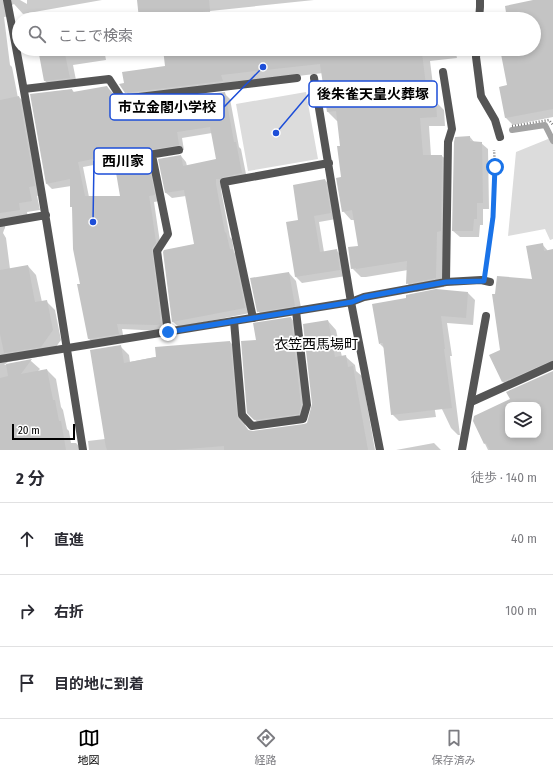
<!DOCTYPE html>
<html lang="ja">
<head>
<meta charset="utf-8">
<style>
	body { margin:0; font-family:"Fira Sans Condensed","Noto Sans JP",sans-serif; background:#f7f7f7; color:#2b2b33 }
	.controls { position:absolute; right:12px; bottom:12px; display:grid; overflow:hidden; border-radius:8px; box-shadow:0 2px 6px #0003 }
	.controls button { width:36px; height:36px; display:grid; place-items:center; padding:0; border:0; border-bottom:1px solid #e1e1e2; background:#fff; color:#2b2b33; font:20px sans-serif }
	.scale { position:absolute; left:12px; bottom:10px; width:63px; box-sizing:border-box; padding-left:4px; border:2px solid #000; border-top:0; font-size:11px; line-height:14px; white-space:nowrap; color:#000; -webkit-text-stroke:3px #fff; paint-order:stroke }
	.stop { position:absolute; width:12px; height:12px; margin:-9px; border:3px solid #1a73e8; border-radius:50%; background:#fff }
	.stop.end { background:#1a73e8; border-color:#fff; box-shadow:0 1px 4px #0008 }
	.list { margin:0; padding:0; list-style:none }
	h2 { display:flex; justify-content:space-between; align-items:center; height:52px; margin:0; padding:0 16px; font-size:17px }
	h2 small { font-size:13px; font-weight:400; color:#7c7c81 }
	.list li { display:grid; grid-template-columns:26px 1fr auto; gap:12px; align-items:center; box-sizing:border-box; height:72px; padding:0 16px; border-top:1px solid #e1e1e2 }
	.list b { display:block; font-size:15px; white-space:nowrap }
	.list em { font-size:13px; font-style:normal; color:#7c7c81 }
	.icon { flex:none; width:22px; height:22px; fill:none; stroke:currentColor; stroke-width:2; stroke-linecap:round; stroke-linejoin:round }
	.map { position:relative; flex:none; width:553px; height:450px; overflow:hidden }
	.search { position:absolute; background:#fff; box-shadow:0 2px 6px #0003; left:12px; right:12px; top:12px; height:44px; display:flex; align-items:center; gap:10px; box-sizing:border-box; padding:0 14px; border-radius:22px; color:#7c7c81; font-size:15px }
	.sheet { height:268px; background:#fff }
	nav { display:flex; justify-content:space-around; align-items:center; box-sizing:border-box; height:56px; border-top:1px solid #e1e1e2; background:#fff; font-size:11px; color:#7c7c81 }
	nav a { display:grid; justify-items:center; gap:2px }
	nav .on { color:#000 }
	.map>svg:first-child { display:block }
</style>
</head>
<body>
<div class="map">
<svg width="553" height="450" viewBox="0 0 553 450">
	<rect width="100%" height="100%" fill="#fff"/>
	<path fill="#dcdcdc" d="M306 92 318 159 248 171 236 104Z
		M553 137V239L550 240 545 229 508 236 516 152Z"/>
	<path fill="#0003" fill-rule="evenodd" d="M0 0H20L27 4V0H102L23 14 14 4 12 5 11 16 4 17 10 65 12 67 18 98 19 97 28 106 43 195 37 196 40 210 27 212 28 218 5 222V228L4 230 3 233 6 238 10 269 28 266 36 275 42 302 46 301 55 310 61 340 50 355 8 362 4 365 31 361 40 369 37 372 47 370 56 379 61 407 63 410 67 429 69 431 71 443H76L83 450H0Z
		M193 0H314L210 11 211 19H161L160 11Z
		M538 0H553V117L513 125 506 118 500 87 508 86 534 49V19H509Z
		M39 49H104L106 60 73 65 77 85 53 88 45 81Z
		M164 49H455L457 58 430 61 435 101 444 110 445 126H429L431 156H442L451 164 445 240 444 287 416 292 407 283 408 270 366 277H361L352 268 359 247 355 220H351L343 211 341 147 338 121H337L328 112 323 73 230 84 135 102 126 92 166 67Z
		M107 87 113 93 120 105 224 93 230 99 239 147 241 149 247 179 221 185V190L230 237 232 239 234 252 238 256 250 313 179 327 173 322 195 245 186 196 172 198 166 193 160 160 181 156 186 162 187 166 218 160 212 133 182 138 184 150 127 160 124 163V165L147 162 153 167 160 201 154 202 161 249 167 330 162 331 122 329 124 340 95 344 89 339 81 285 73 208 71 206V186L52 189 47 184 72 90 75 93ZM115 161 121 197H89L83 167Z
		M470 137 475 143H481L488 149 489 209H483V225H480L479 237H460L453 231Z
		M325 180 331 186 336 219 319 222 324 252 336 250 342 256 346 276 302 283 296 277 299 221Z
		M542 244 548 251 553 250V367L508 387 503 382 501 350 534 280Z
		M289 273 296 281 302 313 266 319 258 311Z
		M468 293 475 300 473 325 447 323 452 356H450L460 435H458L451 428 431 386 436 417 399 421 392 414 384 348 380 344Z
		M291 318 295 323 305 409 303 418 259 424 248 412 257 340Z
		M328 321 336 330 342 357H346L355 365 356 371 362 376 375 450H89L88 441 105 439 120 346 129 355 130 362 230 342 239 351 245 425 249 431 253 432 308 424 313 404Z
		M553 372V450H488L474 421 511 399ZM508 405H538V435H508Z
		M434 443 441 450H396Z"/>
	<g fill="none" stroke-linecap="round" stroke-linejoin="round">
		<path stroke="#a3a3a3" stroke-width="6" d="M512 130 545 125 553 141"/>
	</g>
	<path fill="#c4c4c4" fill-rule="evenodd" d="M137 0H209L210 11 146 19H139Z
		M533 0H553V109L505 118 499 87 507 85 500 49H534V19H507L505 6Z
		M444 15 445 19H404Z
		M38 49H64L70 78 44 81Z
		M163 49H448V50L422 53 428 101 436 100 437 117 420 118 423 155H442L441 231 437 232 436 278 406 284 407 261 356 269V268L351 269 348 247 358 246 352 210 342 212 336 178 341 177 337 146H340L336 111 327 112 320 64 221 75 223 81 125 93 119 84 124 83 122 72 165 66Z
		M107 86 117 102 122 104 225 92 234 142H236L242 173 223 177 220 179H216V184L225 233 226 232 230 249H233L245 308 172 322 163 252 164 250 194 244 184 190 165 193 158 159 181 155 183 166 216 159 210 127 177 132 179 145 123 154 120 155 119 160 120 163 124 164 148 161 155 195 149 196 152 214 156 243 152 248V252L161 324 156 325 117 324 119 334 88 339 77 284H80L73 249 72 207H70V179L46 184 30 94 72 89 73 92ZM113 155 120 196H85L78 162Z
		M19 96 35 186 29 187 32 201 19 203 20 210 0 213V100Z
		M470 136V141L482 142 483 203H477V219H474L473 231H452L454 142 455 137Z
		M325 179 331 213 314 216 320 252 337 249 340 270 295 277 286 222 298 220 293 185Z
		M543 243 544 251 553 249V360L502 382 489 355 500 350 492 294H495L497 276 532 279 526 246Z
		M28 265 35 302 47 300 53 330 41 347 4 353 0 334V270Z
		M289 272 295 306 257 312 250 278Z
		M436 289 468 292 466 318 441 316 445 349H444L452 408 391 415 383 343 379 344 372 304 406 298V295Z
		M291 317 301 405 299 414 254 420 247 413 241 341 256 340 253 323Z
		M328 320 331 335V334L335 357 346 355 348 367 353 366 368 450H224V446L175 450H107L106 447V448L90 350 121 345 124 363 156 357 155 347 230 341 237 415 238 419 248 430 253 431 304 424 307 423 312 404 303 324Z
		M32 359 21 374 47 369 53 400H55L59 421H61L66 450H0V378L8 376 6 364Z
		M553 371V450H490L486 443 484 444 473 421 474 416 510 399 506 392ZM508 405H538V435H508Z"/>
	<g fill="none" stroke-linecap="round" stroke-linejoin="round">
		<path stroke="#777" stroke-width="2.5" stroke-dasharray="1 2" stroke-linecap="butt" d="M512 126 549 120 553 125
			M486 267C491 228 497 189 494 150"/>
		<path stroke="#555" stroke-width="8" d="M443 72 452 129 448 142 446 282
			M314 78 351 302 364 297 446 282 481 280 490 282
			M24 89 109 79 122 99 297 78
			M253 318 224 182 329 163
			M234 321 242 415 252 426 303 419 307 405 296 311
			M471 402 553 365"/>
		<path stroke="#555" stroke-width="8" d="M7 0C36 149 59 300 83 450
			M479 19 480 7V0
			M477 49 476 57 481 96 495 120 500 137
			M152 155 168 234 157 251 168 332
			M124 159 179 150
			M0 223 46 215
			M462 450 486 316"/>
		<path stroke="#555" stroke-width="8" d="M0 359 351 302 380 450"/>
	</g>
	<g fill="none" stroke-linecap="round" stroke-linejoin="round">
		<path stroke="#1a73e8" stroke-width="5" d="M168 332 352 302 364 297 446 282 484 281 493 217 495 167"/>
	</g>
	<g text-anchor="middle" stroke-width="3.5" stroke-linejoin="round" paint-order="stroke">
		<g font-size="14" fill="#000" stroke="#fff">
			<text x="316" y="349">衣笠西馬場町</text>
		</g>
	</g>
	<path fill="none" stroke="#1d4ed8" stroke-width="1.5" d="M276 133L309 94M263 67L224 107M93 222L94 161"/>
	<g fill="#1d4ed8" stroke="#fff" stroke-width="1.5">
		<circle cx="276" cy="133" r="4"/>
		<circle cx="263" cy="67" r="4"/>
		<circle cx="93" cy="222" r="4"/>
	</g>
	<g fill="#fff" stroke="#1d4ed8" stroke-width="1.5">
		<rect x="309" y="81" width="128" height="26" rx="4"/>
		<rect x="110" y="94" width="114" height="26" rx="4"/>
		<rect x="94" y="148" width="58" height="26" rx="4"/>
	</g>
	<g font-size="14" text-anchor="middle" font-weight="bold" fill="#000">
		<text x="373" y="99">後朱雀天皇火葬塚</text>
		<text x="167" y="112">市立金閣小学校</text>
		<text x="123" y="166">西川家</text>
	</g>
</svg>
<div class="controls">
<button><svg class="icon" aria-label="layers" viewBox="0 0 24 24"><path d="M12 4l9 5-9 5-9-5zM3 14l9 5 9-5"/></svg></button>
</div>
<div class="scale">20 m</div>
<div class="stop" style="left:495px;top:167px"></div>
<div class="stop end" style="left:168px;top:332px"></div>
<div class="search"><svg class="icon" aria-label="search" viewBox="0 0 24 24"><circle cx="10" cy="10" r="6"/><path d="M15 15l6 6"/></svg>ここで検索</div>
</div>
<section class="sheet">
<h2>2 分<small>徒歩 · 140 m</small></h2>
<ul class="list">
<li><svg class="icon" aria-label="ahead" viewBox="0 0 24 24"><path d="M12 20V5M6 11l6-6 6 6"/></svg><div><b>直進</b></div><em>40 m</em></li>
<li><svg class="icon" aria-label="right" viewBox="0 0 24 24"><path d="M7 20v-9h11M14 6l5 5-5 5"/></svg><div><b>右折</b></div><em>100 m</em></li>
<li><svg class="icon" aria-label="arrive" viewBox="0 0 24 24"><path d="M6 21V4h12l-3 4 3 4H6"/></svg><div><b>目的地に到着</b></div></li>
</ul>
</section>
<nav>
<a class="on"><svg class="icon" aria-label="map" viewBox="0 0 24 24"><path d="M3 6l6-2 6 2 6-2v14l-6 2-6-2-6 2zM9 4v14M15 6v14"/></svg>地図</a>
<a><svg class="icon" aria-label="directions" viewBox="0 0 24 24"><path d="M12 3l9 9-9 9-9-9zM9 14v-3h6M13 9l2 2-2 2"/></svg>経路</a>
<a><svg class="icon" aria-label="saved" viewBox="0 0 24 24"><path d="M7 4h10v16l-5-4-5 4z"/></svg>保存済み</a>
</nav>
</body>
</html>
